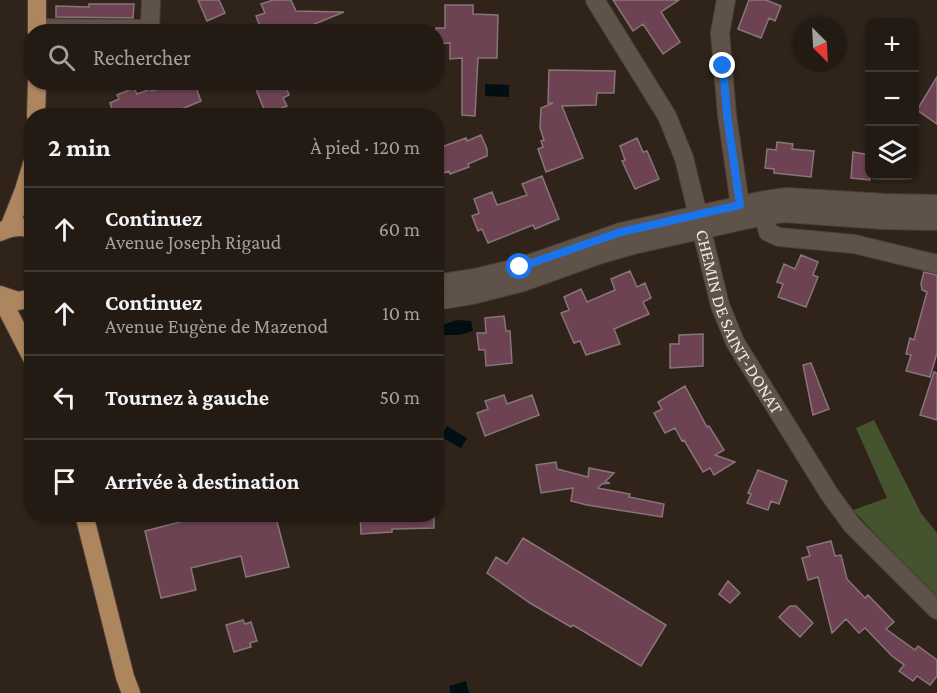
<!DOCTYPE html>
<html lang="fr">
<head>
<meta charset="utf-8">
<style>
	body { margin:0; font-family:"Crimson Pro",serif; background:#2f2722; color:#f1f3f6 }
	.controls { position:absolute; right:18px; top:18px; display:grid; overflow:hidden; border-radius:12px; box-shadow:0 2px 4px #0004 }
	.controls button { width:54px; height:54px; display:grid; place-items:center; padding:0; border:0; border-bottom:2px solid #403834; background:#231a14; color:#f1f3f6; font:30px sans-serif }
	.compass { position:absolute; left:793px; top:18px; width:54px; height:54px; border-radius:50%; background:#231a14; box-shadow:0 2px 4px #0004; rotate:156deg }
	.stop { position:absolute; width:18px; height:18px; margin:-14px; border:4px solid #1a73e8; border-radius:50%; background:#fff }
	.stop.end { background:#1a73e8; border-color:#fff; box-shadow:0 2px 6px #0008 }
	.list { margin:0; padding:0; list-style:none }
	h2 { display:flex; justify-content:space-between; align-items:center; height:78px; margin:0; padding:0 24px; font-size:26px }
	h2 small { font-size:20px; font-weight:400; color:#a3a1a0 }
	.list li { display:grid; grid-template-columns:39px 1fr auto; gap:18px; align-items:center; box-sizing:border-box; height:84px; padding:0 24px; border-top:2px solid #403834 }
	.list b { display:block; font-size:22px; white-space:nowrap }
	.list p { margin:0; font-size:20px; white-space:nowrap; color:#a3a1a0 }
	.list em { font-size:20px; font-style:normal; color:#a3a1a0 }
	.icon { flex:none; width:33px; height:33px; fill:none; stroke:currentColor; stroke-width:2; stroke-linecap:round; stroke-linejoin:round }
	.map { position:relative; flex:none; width:937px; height:693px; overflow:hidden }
	.search { position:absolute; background:#231a14; box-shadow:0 2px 4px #0004; left:24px; top:24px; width:420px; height:66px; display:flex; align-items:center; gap:15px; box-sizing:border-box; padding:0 21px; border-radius:24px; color:#a3a1a0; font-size:22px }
	.panel { position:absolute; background:#231a14; box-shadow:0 2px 4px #0004; left:24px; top:108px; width:420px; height:414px; border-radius:24px }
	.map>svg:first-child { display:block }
</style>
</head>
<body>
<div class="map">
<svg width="937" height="693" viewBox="0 0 937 693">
	<rect width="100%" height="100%" fill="#2f231a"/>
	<path fill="#45542f" d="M874 420 921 513 937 533V600L853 510 887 498 856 428Z"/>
	<path fill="#010f12" d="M485 84 509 85V97L485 96Z
		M457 320 471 321 473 331 459 335H444L442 325Z
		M447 426 467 438 461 448 441 437Z
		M466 681 469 693H451L449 686Z"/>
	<path fill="#6d4353" stroke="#87757b" stroke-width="1.5" d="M198 0H219L225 13 207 21Z
		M273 0H291L296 11 344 12 295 32H262L256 16 265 13 261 4Z
		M613 0H679L661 12 680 42 663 54 643 24 633 31Z
		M749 0H766L781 6 775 21 769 18 761 38 738 29Z
		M89 4H134L133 18 56 17V6L89 7Z
		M445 5H473V14L498 15 497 58H478L475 116 462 115V58L450 59V43L436 44V28H445Z
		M549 70 615 71 614 93H597L596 105 562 106 583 158 546 172 538 149 543 147 541 141 544 140 540 128 541 108 553 103H548Z
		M937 77V124L917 110Z
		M180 82H194L201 101 165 116H114L110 103 119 99 117 95 134 88 137 94 151 89 152 91 164 87 165 89Z
		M253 82H284L289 95 283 98 287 106 266 114Z
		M481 135 487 149V156L468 164 469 167 450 174 449 171 436 176V149L466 138 467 141Z
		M637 138 643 152 647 151 659 179 635 189 622 161 625 160 620 146Z
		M777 142 793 144 792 149 814 151 811 177 774 173V169L765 168 767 149 776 150Z
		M853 152 870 155V180L851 178Z
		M542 176 559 219 535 229 533 225 488 243 482 229 478 231 472 216 479 213 474 199 492 192 497 205 527 195 522 184Z
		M801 255 818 262 813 275 818 277 806 307 778 297 783 284 777 282 784 264 795 269Z
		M630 271 637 287 645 283 651 298 643 302 649 314 614 329 620 344 586 355 580 341 574 343 561 313 569 310 564 297 581 289 587 302 615 290 611 279Z
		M924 272 937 275V353L930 377 906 371 911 355 906 354 910 338 914 340 927 292 922 290 921 283Z
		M504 316 506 331H510L512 363 486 366 485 350H479L477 333H486L485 318Z
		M703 334V366L670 368V344H679V335Z
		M811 363 829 409 813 415 803 365Z
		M934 372 937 373V420L920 415Z
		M685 386 707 427 709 426 724 450 715 455 735 462 714 475 710 468 703 472 684 440 682 441 675 428 665 433 654 413 662 409 658 402Z
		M504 395 507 404 532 395 539 415 485 436 477 413 488 409 485 401Z
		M556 462 557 469 588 477 589 468 614 473 605 482 610 483 602 484 598 488 630 494 629 497 664 504 662 517 587 505 571 501 573 488 541 493 536 465Z
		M758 470 787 481 779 504 771 501 768 510 747 503 751 494 748 493Z
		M211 514H275L289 567 246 577 241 556 191 568 196 590 161 598 145 531Z
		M360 514H434V528L392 529V532L361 534Z
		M523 538 666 625 641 666 573 625 571 627 530 603 487 573 496 557 507 564Z
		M831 541 835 556 841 555 847 579 865 598 868 595 894 622 886 629 915 650 918 646 937 660V676L930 685 917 676 913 681 899 671 904 665 892 656 865 628 859 633 846 619 832 633 818 577 808 580 802 558 810 556 807 547Z
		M728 581 740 593 730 603 719 594Z
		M790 606H796L813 623 800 637 779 617Z
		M243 620 245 624 251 622 257 641 250 643 251 647 234 652 226 625Z"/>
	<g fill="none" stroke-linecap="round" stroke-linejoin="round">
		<g stroke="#4b413a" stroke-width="20">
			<g id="minor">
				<path id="s1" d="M595 0 667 116 684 158 720 305 735 342 830 495 852 525 937 610"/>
				<path d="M726 0 720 33 727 115 740 205"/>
				<path d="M37 28 150 29 151 0"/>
				<path d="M761 205 768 232 779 237 854 244 937 264"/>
				<path d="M436 284 475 278 520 267 621 232 760 201 787 197 885 203 937 204"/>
				<path d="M436 301 472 295 523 282 601 254 633 245 763 216 784 213 883 220 937 221"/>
			</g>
		</g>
		<g stroke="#4b413a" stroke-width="20">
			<path id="major" d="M37 32V0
				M36 116 37 82
				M9 228 24 190 32 164
				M0 232C10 227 21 225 32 229
				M0 295 18 301 32 298
				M0 296 32 358
				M84 514 125 677 131 693"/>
		</g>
		<use href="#minor" stroke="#5f5248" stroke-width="18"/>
		<use href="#major" stroke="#ad865f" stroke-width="18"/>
	</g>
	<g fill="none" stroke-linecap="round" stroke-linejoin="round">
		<path stroke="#1a73e8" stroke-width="8" d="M520 267 621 232 740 205 727 115 723 66"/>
	</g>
	<g text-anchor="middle" stroke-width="4.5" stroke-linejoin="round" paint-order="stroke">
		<g font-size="18" fill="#efe7e1" stroke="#251a11">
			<text dy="6" stroke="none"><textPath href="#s1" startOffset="356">CHEMIN DE SAINT-DONAT</textPath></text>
		</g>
	</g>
</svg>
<div class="controls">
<button>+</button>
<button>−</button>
<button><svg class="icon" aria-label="layers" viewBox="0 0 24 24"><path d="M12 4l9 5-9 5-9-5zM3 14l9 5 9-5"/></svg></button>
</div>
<svg class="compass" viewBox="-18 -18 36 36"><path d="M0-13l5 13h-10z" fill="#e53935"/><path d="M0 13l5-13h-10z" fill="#a3a1a0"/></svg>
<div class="stop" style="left:520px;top:267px"></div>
<div class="stop end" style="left:723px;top:66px"></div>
<div class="search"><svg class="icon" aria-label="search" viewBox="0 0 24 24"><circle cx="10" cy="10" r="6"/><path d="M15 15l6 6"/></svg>Rechercher</div>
<section class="panel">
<h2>2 min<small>À pied · 120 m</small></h2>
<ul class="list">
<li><svg class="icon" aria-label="ahead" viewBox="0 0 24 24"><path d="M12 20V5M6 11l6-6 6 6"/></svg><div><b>Continuez</b><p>Avenue Joseph Rigaud</p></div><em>60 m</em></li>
<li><svg class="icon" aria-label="ahead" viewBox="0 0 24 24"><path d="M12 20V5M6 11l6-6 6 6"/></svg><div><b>Continuez</b><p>Avenue Eugène de Mazenod</p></div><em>10 m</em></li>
<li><svg class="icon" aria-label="left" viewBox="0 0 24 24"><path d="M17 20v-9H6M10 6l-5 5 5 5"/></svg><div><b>Tournez à gauche</b></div><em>50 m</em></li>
<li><svg class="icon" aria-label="arrive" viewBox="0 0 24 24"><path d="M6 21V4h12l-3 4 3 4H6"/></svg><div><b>Arrivée à destination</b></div></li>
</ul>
</section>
</div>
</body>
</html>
